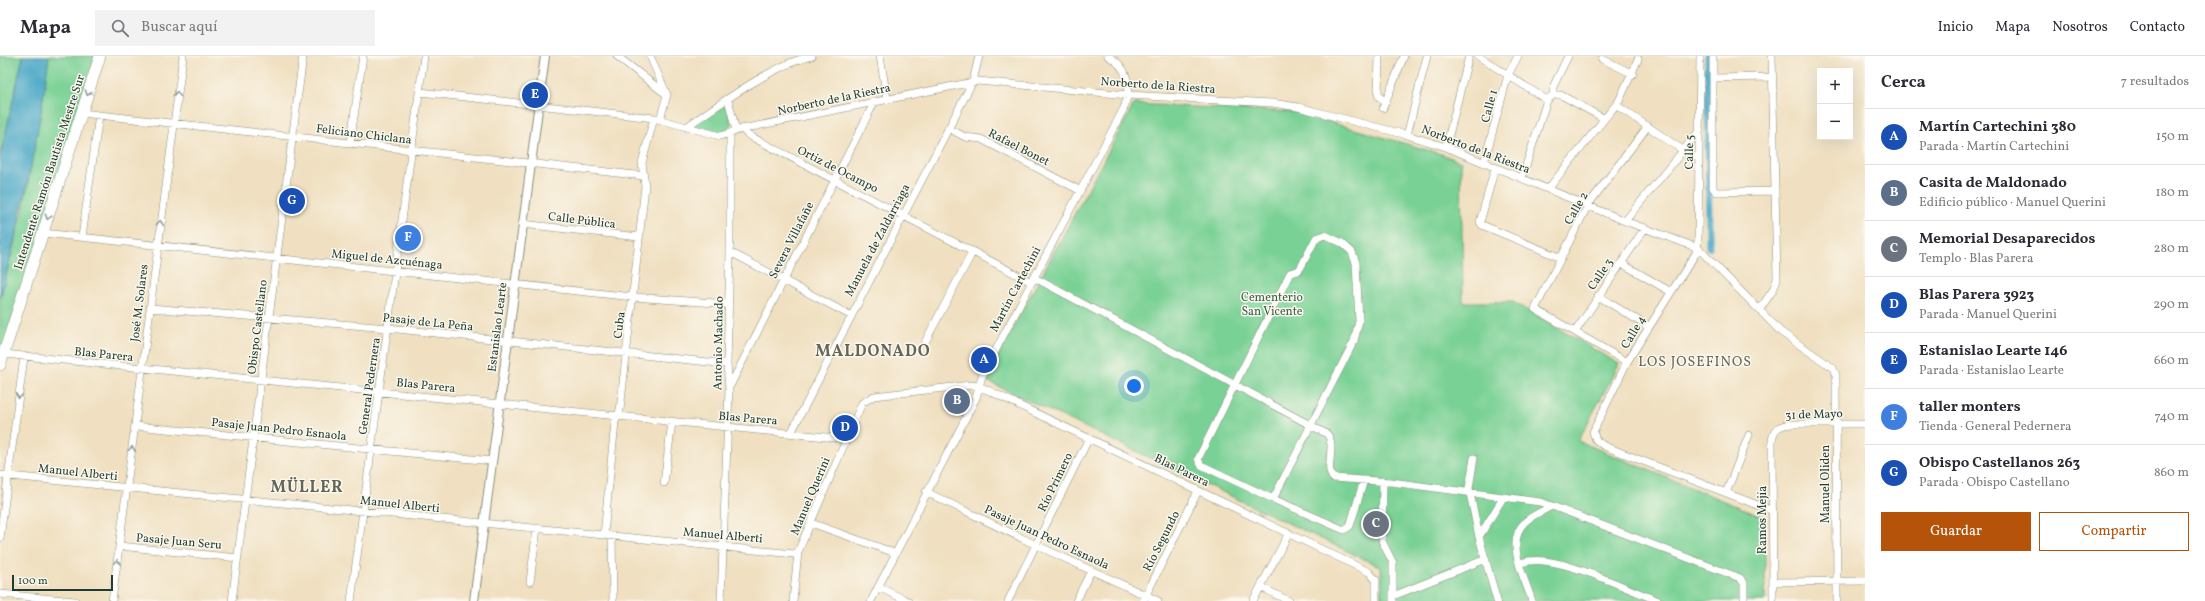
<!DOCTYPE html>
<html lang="es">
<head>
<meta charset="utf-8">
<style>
	body { margin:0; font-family:Vollkorn,serif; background:#f2f2f3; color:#2b2b33 }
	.controls { position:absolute; right:12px; top:12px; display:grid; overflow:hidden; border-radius:0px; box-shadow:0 4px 16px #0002 }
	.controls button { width:36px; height:36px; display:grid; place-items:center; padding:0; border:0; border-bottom:1px solid #e1e1e2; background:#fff; color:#2b2b33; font:20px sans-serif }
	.scale { position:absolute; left:12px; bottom:10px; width:101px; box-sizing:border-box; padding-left:4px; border:2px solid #1f3d34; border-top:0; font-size:11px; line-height:14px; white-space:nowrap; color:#1f3d34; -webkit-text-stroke:3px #fbf7ec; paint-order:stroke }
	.you { position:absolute; left:1134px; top:330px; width:14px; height:14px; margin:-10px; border:3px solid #fff; border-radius:50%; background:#1a73e8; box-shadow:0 0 0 6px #1a73e833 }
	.badge { display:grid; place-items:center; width:26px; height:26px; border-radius:50%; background:#b45309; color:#fff; font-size:13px; font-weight:700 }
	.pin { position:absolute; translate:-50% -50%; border:2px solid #fff; box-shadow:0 1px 4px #0006 }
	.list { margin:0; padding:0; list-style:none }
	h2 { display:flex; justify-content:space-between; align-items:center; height:52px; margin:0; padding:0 16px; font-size:17px }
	h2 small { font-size:13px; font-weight:400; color:#7c7c81 }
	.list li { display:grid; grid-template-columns:26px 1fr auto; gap:12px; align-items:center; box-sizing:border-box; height:56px; padding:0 16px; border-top:1px solid #e1e1e2 }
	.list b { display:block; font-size:15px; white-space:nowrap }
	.list p { margin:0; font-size:13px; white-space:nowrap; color:#7c7c81 }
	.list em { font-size:13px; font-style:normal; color:#7c7c81 }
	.actions { display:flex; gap:8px; padding:12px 16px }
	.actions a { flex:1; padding:9px 0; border:1px solid #b45309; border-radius:0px; text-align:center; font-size:14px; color:#b45309 }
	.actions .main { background:#b45309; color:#fff }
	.icon { flex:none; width:22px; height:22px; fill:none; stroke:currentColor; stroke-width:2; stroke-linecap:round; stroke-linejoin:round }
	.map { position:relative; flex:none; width:1865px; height:545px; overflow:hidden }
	header { display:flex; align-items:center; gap:24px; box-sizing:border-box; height:56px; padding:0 20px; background:#fff; border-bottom:1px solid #e1e1e2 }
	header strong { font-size:19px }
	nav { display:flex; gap:22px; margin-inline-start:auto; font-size:14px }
	.search { width:280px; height:36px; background:#f2f2f3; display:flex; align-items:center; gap:10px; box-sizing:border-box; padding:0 14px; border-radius:0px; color:#7c7c81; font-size:15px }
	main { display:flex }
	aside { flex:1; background:#fff }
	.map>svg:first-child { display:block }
</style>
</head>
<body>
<header>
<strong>Mapa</strong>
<div class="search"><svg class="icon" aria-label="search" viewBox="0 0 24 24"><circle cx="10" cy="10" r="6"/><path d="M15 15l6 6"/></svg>Buscar aquí</div>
<nav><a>Inicio</a><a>Mapa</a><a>Nosotros</a><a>Contacto</a></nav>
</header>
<main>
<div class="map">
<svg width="1865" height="545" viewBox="0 0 1865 545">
	<rect width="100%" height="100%" fill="#fbf7ec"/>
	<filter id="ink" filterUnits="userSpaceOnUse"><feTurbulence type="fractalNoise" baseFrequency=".025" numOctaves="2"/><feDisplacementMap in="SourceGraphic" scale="8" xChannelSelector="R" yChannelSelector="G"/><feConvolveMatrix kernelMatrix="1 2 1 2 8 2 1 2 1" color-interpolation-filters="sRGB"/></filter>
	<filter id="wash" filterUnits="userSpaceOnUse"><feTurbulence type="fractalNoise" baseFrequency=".012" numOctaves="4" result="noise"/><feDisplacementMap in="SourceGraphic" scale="16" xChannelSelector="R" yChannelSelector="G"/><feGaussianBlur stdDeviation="0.9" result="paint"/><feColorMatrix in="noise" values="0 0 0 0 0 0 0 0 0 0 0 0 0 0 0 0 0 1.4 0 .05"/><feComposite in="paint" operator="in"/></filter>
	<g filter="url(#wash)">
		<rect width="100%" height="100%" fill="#f0e0c1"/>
		<path fill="#7ad195" stroke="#4c8764" d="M0 0H23L0 101Z
			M49 0H100L0 309V243L23 155 41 56Z
			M727 45 732 73 719 77 690 70Z
			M1134 48 1295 56 1441 98 1461 106 1463 246H1513L1619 308 1578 385 1765 462V545H1382L1381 511 985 324Z"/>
		<path fill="#48a8c7" stroke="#34727e" d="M23 0H49C39 83 20 163 0 243V101Z"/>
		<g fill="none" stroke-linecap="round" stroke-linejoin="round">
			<path stroke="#48a8c7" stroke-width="7" d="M1708 0 1709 191"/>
		</g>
	</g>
	<g filter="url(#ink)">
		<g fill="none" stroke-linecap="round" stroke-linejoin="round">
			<g stroke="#888e7a" stroke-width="8">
				<path id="minor" d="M617 0 667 39
					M650 0 667 39
					M880 0 887 43
					M1379 0 1378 38 1379 41 1386 45
					M1478 0 1547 44
					M1700 0 1698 185 1696 197 1627 306 1593 376 1596 384 1604 390 1773 455
					M1713 0V132L1716 136 1775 135
					M1602 3 1633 18
					M1713 22 1773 21
					M420 36 654 62 720 80 742 73 978 25 1128 39 1272 47 1298 51 1407 79 1446 91 1625 165 1698 192 1781 276 1833 312 1836 319 1837 545
					M1553 39V31L1568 0
					M728 43 736 75
					M1616 49 1690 99 1699 102
					M1383 52 1404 0
					M81 57 644 120
					M660 63 667 39
					M686 71C720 48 774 8 812 0
					M948 72 965 81 981 83 1079 134
					M742 73 750 80 1031 226
					M1407 79 1427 0
					M350 88 363 0
					M1446 91 1469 0
					M1484 107 1508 19 1518 0
					M1495 112 1480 166 1482 169 1561 202
					M1522 122 1547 44 1553 39H1561L1603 62
					M1548 133 1619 45 1638 3
					M1625 165 1700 74
					M522 168 639 181
					M43 177 633 241 729 248
					M82 181 99 59
					M730 196 850 259
					M1621 207 1671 236
					M1033 221 1327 378C1337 389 1324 412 1333 422L1391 426 1540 446 1552 450
					M1598 240 1649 271
					M150 252 388 272 727 308
					M1760 253 1773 234 1777 223 1772 0
					M1575 276 1645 172
					M925 286 973 195
					M4 298 846 383
					M1627 306 1535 253 1588 149 1648 70
					M730 330 875 45
					M135 370 492 405
					M791 377 973 25 979 0
					M1474 402 1469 432 1479 481
					M0 419 794 498 798 496
					M1383 425 1382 485 1393 507V545
					M664 427 672 366
					M926 436 1036 489 1158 545
					M1726 437 1749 379
					M1273 443 1354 285 1359 265 1356 207 1352 196 1342 187 1325 179 1316 182 1301 211 1298 215 1290 217 1198 403 1201 409 1273 443 1344 474 1350 470 1364 424
					M811 467 895 497
					M604 479 615 366 620 354 645 130 642 107 654 62
					M612 480 613 545
					M0 482 24 301
					M119 490 238 502
					M1520 507C1528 505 1536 504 1544 505 1576 508 1627 533 1659 545
					M530 526 537 472
					M1773 526 1865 525
					M878 531 908 545
					M1261 531 1289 545
					M0 538 75 545
					M1393 540 1486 503
					M112 545 183 0
					M232 545 303 0
					M351 545 424 0
					M721 545 729 334 727 308 730 196V77
					M793 545 798 496 862 347 874 340 971 329 979 330 1369 516 1376 524V545
					M871 545 976 342 982 320 1124 52C1131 31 1130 12 1108 0
					M1008 545 1089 382
					M1076 545 1091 515
					M1143 545 1198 435
					M1253 545 1289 477
					M1497 545 1479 481 1503 442
					M1532 545C1525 522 1504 486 1525 466 1532 459 1543 455 1552 450L1740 522 1744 527V545
					M1773 545 1772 384C1774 371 1781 369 1792 368H1865"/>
			</g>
			<g stroke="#888e7a" stroke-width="10">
				<path id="tertiary" d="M474 545 545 0"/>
			</g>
			<g stroke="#888e7a" stroke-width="12">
				<path id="primary" d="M0 309 100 0"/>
			</g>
			<use href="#minor" stroke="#fff" stroke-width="7"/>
			<use href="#tertiary" stroke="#fff" stroke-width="8"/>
			<use href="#primary" stroke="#fff" stroke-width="11"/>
		</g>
		<defs><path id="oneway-chevron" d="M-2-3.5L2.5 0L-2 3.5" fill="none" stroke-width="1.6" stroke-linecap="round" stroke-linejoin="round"/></defs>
		<g stroke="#8f9e9a">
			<use href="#oneway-chevron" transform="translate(88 37) rotate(108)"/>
			<use href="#oneway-chevron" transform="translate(177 38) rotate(-82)"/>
			<use href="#oneway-chevron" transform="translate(48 161) rotate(108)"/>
			<use href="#oneway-chevron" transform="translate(160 167) rotate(-83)"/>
			<use href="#oneway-chevron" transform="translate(19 340) rotate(97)"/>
			<use href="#oneway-chevron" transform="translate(132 393) rotate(-82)"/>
			<use href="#oneway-chevron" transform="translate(117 506) rotate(-83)"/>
		</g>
	</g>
	<g text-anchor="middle" stroke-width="3" stroke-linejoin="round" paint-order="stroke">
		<g font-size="12" fill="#1f3d34" stroke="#fbf7ec">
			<text transform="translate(1158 29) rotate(4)" y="4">Norberto de la Riestra</text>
			<text transform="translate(834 43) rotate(-12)" y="4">Norberto de la Riestra</text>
			<text transform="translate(1489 50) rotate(-75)" y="4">Calle 1</text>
			<text transform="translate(364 78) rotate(7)" y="4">Feliciano Chiclana</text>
			<text transform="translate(1019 91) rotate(27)" y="4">Rafael Bonet</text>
			<text transform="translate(1476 93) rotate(21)" y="4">Norberto de la Riestra</text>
			<text transform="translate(1689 96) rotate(-89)" y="4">Calle 5</text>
			<text transform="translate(838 113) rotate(27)" y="4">Ortiz de Ocampo</text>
			<text transform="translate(49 116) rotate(-72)" y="4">Intendente Ramón Bautista Mestre Sur</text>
			<text transform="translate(1576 152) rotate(-60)" y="4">Calle 2</text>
			<text transform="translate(582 164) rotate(7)" y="4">Calle Pública</text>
			<text transform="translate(791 184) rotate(-63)" y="4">Severa Villafañe</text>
			<text transform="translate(877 184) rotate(-62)" y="4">Manuela de Zaldarriaga</text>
			<text transform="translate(387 203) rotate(6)" y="4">Miguel de Azcuénaga</text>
			<text transform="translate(1600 218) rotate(-56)" y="4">Calle 3</text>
			<text transform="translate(1015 233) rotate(-62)" y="4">Martín Cartechini</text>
			<text transform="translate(139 247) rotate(-83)" y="4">José M. Solares</text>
			<text transform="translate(428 266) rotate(6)" y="4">Pasaje de La Peña</text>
			<text transform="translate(619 269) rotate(-83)" y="4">Cuba</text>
			<text transform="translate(257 271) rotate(-83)" y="4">Obispo Castellano</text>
			<text transform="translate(497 271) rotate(-83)" y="4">Estanislao Learte</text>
			<text transform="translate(1633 276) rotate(-59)" y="4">Calle 4</text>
			<text transform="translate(718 287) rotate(-89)" y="4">Antonio Machado</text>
			<text transform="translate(104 298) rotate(6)" y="4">Blas Parera</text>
			<text transform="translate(426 329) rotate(6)" y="4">Blas Parera</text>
			<text transform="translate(369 330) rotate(-82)" y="4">General Pedernera</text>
			<text transform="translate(1814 358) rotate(-2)" y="4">31 de Mayo</text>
			<text transform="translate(748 362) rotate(5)" y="4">Blas Parera</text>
			<text transform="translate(279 373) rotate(6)" y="4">Pasaje Juan Pedro Esnaola</text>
			<text transform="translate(1182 414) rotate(26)" y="4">Blas Parera</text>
			<text transform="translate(78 416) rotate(6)" y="4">Manuel Alberti</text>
			<text transform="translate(1055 426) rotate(-64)" y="4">Río Primero</text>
			<text transform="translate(1825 428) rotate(-90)" y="4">Manuel Oliden</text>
			<text transform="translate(810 440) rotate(-67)" y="4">Manuel Querini</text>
			<text transform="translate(400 448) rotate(6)" y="4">Manuel Alberti</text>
			<text transform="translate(1762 464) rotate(-90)" y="4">Ramos Mejía</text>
			<text transform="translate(723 479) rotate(5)" y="4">Manuel Alberti</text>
			<text transform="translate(1047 481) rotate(25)" y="4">Pasaje Juan Pedro Esnaola</text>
			<text transform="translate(179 485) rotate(5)" y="4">Pasaje Juan Seru</text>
			<text transform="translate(1161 485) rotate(-63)" y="4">Río Segundo</text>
		</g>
		<g font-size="12" fill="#36624c" stroke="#fbf7ec">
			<text x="1272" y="245">Cementerio<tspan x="1272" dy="14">San Vicente</tspan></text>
		</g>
		<g font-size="14" letter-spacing="1" fill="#63655a" stroke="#fbf7ec">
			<text x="1695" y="310">LOS JOSEFINOS</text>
		</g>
		<g font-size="16" font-weight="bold" letter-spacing="1" fill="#63655a" stroke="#fbf7ec">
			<text x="873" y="300">MALDONADO</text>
			<text x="307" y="436">MÜLLER</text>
		</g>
	</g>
</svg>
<div class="controls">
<button>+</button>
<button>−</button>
</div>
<div class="scale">100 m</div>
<div class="you"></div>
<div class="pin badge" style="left:984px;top:304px;background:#1a4fb4">A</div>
<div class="pin badge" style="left:957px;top:345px;background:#5c6f8a">B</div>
<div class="pin badge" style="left:1376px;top:468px;background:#6b7280">C</div>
<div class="pin badge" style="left:845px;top:372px;background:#1a4fb4">D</div>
<div class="pin badge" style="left:535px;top:39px;background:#1a4fb4">E</div>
<div class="pin badge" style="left:408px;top:182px;background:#3f7fe0">F</div>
<div class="pin badge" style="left:292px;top:145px;background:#1a4fb4">G</div>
</div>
<aside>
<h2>Cerca<small>7 resultados</small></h2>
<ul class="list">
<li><span class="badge" style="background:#1a4fb4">A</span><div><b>Martín Cartechini 380</b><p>Parada · Martín Cartechini</p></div><em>150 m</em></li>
<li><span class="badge" style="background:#5c6f8a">B</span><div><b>Casita de Maldonado</b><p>Edificio público · Manuel Querini</p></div><em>180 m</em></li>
<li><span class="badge" style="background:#6b7280">C</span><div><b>Memorial Desaparecidos</b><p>Templo · Blas Parera</p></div><em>280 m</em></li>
<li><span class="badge" style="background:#1a4fb4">D</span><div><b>Blas Parera 3923</b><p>Parada · Manuel Querini</p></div><em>290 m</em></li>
<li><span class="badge" style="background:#1a4fb4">E</span><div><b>Estanislao Learte 146</b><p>Parada · Estanislao Learte</p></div><em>660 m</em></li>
<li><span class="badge" style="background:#3f7fe0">F</span><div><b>taller monters</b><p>Tienda · General Pedernera</p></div><em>740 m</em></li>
<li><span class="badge" style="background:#1a4fb4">G</span><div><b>Obispo Castellanos 263</b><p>Parada · Obispo Castellano</p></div><em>860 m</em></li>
</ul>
<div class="actions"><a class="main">Guardar</a><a>Compartir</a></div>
</aside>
</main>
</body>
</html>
